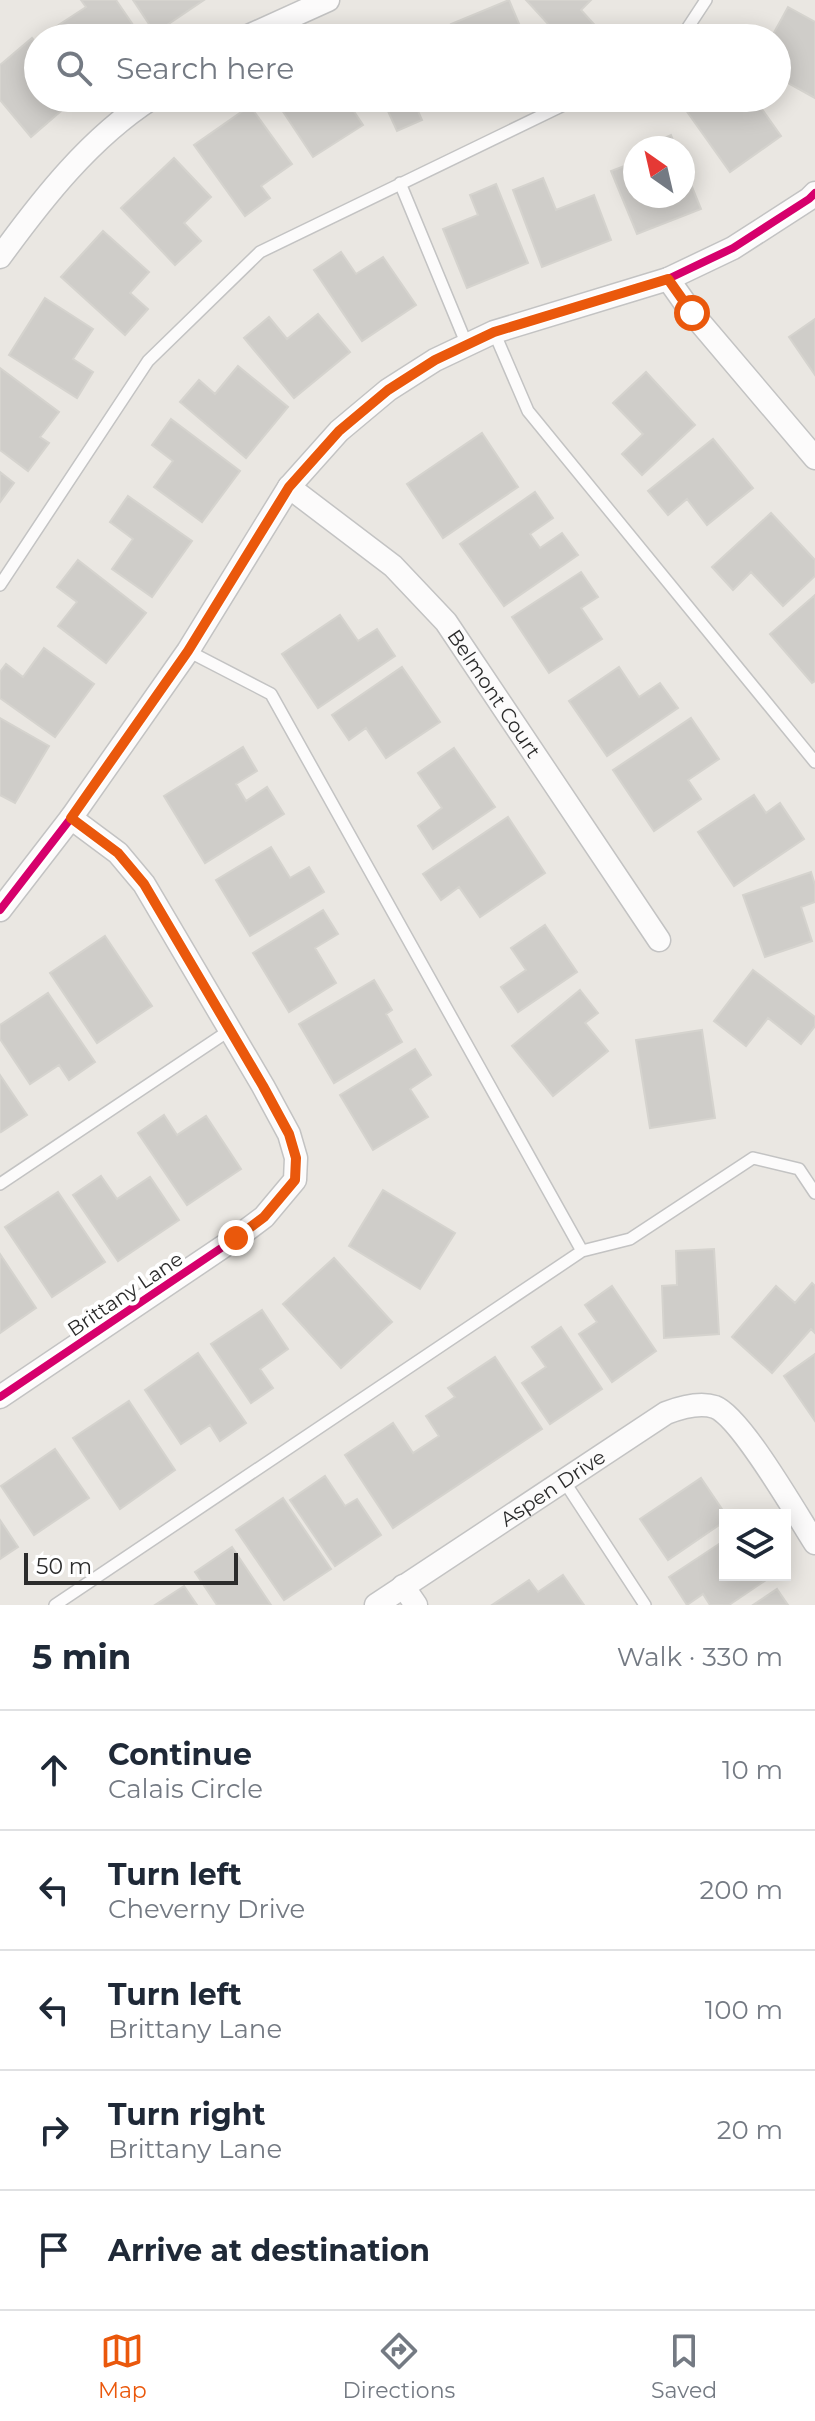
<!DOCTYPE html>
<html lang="en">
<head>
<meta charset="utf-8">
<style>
	body { margin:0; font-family:Montserrat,sans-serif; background:#f6f6f7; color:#1f2937 }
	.controls { position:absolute; right:24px; bottom:24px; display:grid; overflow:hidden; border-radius:0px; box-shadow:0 4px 20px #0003 }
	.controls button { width:72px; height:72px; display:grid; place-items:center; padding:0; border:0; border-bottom:2px solid #e0e1e3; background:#fff; color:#1f2937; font:40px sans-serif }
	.compass { position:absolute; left:623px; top:136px; width:72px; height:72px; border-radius:50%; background:#fff; box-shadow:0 4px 20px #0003; rotate:326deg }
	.scale { position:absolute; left:24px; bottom:20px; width:214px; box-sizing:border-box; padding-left:8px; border:4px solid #2c2c2c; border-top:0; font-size:22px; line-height:28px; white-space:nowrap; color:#2c2c2c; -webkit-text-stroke:6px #fff; paint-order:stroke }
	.stop { position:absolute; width:24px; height:24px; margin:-18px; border:6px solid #ea580c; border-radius:50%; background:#fff }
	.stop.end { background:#ea580c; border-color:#fff; box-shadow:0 2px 8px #0008 }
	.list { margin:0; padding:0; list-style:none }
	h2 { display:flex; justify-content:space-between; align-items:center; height:104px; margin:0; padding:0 32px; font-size:34px }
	h2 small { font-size:26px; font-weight:400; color:#747a83 }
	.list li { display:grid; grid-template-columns:52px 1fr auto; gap:24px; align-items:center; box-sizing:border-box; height:120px; padding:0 32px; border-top:2px solid #e0e1e3 }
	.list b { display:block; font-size:30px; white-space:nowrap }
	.list p { margin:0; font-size:26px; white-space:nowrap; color:#747a83 }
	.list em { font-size:26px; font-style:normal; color:#747a83 }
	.icon { flex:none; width:44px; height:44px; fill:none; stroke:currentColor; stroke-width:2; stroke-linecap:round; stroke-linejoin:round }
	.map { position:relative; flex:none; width:815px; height:1605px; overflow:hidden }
	.search { position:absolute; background:#fff; box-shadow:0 4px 20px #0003; left:24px; right:24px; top:24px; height:88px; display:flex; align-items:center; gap:20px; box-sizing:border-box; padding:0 28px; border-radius:44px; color:#747a83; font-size:30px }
	.sheet { height:704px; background:#fff }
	nav { display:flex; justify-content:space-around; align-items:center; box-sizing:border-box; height:112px; border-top:2px solid #e0e1e3; background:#fff; font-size:22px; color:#747a83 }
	nav a { display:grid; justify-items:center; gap:4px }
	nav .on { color:#ea580c }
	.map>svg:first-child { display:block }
</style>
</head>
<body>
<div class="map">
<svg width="815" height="1605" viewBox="0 0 815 1605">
	<rect width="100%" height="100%" fill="#eae7e2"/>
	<path fill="#cfcdc9" stroke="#d5d3ce" stroke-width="2" d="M81 0H116L142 38H64L57 26 86 7Z
		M133 0H204L155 33Z
		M509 0 525 38H456L451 24Z
		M526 0H591L581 10 601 32 595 38H561Z
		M788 7 815 22V98L777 77V38H771Z
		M421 28 425 38H399Z
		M32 38 38 45V98H76L31 137 0 100V65Z
		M274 98H345L363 125 313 157Z
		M382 98H418L413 100 422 120 397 131Z
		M694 98H754L781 136 730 172 683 106Z
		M250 106 292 164 261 186 270 198 245 216 194 145Z
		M671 135 676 148H644V147Z
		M174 158 211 197 184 223 201 241 175 265 121 208Z
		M635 162V196H683V165L701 209 637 234 611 171Z
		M543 178 556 210 594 195 611 240 542 267 513 190Z
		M496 184 528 263 467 288 443 229 478 215 470 195Z
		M103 231 149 272 130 293 148 309 125 335 61 277Z
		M341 252 356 274 383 257 416 305 362 341 314 270Z
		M45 298 93 329 73 359 93 372 77 398 9 355Z
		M318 314 350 352 294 398 244 338 269 317 287 339Z
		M815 319V375L789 337Z
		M238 366 288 407 246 458 180 402 199 380 215 394Z
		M0 368 59 412 40 437 49 443 28 471 0 450Z
		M646 372 695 425 642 475 622 454 643 434 613 403Z
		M171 419 240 471 202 522 154 487 173 461 152 445Z
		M482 433 518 487 443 538 407 484Z
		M713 439 753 488 707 525 687 499 668 515 648 491Z
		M0 472 14 483 0 502Z
		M535 492 553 518 530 534 540 548 562 533 578 555 504 606 460 544Z
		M128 496 192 541 152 597 112 569 133 539 110 522Z
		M771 513 815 560V576L783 606 751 572 733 590 712 567Z
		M78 560 146 613 106 663 58 626 77 602 57 587Z
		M581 572 598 597 581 608 602 639 549 673 512 617Z
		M815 595V681L812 683 770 634Z
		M340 615 358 641 377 629 395 656 318 708 282 654Z
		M44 648 94 684 55 737 0 698V672L6 664 23 677Z
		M402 667 440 722 386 758 366 728 349 740 332 715Z
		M619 667 639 697 660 683 678 708 607 756 569 701Z
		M0 718 49 746 15 803 0 795Z
		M691 718 719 759 688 780 701 799 654 831 613 770Z
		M243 747 257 771 236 784 246 801 267 787 284 814 205 863 164 796Z
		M454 748 495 807 433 849 418 826 442 808 418 773Z
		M754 795 766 813 780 803 804 839 734 886 698 832Z
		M508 817 545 873 480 917 459 887 441 900 423 874Z
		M271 847 290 878 309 867 324 892 250 936 216 880Z
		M811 872 815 885V902L801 907 812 941 765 957 743 895Z
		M323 910 338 934 315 948 336 983 289 1012 253 953Z
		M545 925 577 972 518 1012 501 987 526 970 511 948Z
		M105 936 152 1006 97 1043 50 973Z
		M753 970 815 1017V1026L801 1044 768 1018 746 1046 714 1021Z
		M374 980 392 1010 386 1014 402 1042 334 1083 299 1024Z
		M580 990 598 1013 585 1023 608 1051 553 1096 512 1046Z
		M48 993 95 1062 69 1080 59 1065 30 1084 0 1039V1025Z
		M702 1030 715 1118 650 1128 636 1040Z
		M415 1049 431 1075 410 1089 428 1117 373 1150 340 1095Z
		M0 1075 27 1115 1 1132 0 1130Z
		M164 1115 177 1135 206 1116 241 1169 187 1205 138 1133Z
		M101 1176 117 1199 150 1177 179 1220 118 1261 73 1195Z
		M383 1190 455 1233 420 1289 349 1246Z
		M58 1192 105 1262 52 1297 5 1227Z
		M714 1249 719 1334 664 1338 662 1286 677 1285 676 1251Z
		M0 1254 36 1308 0 1333Z
		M334 1258 392 1322 341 1368 283 1304Z
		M812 1283 815 1286V1333L811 1329 772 1373 732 1337 776 1286 795 1303Z
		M612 1286 656 1351 612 1382 579 1334 597 1322 585 1305Z
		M262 1310 288 1349 260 1369 273 1388 251 1403 211 1344Z
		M561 1327 602 1389 550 1424 522 1383 546 1367 532 1347Z
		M198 1353 246 1423 220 1441 210 1425 181 1444 145 1390Z
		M815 1354V1421L784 1376Z
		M495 1357 542 1429 393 1528 345 1455 393 1423 413 1453 439 1436 426 1416 455 1397 448 1388Z
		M129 1401 175 1470 120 1509 73 1438Z
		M55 1449 89 1498 34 1535 1 1486Z
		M325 1476 345 1506 357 1499 381 1535 335 1566 290 1500Z
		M701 1478 726 1515 725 1521 668 1560 640 1519Z
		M283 1498 331 1569 284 1600 236 1530Z
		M0 1520 18 1547 0 1559Z
		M725 1540V1575H767L769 1578 729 1605H710L703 1594 687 1605 669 1577Z
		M232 1547 271 1605H217L195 1572Z
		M563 1575 584 1605H492L529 1580 538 1592Z
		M184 1586 197 1605H155Z
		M777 1589 788 1605H753Z"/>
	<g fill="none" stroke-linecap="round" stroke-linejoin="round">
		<g stroke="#c3c3c3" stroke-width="14">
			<path id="service" d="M681 38 706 0
				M400 183 467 345
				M494 332 528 411 815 762
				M0 585 148 361 260 252 578 98
				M188 651 271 694 582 1251
				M0 1184 230 1030
				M564 1481 645 1605
				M55 1605 582 1251 630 1239 753 1158 799 1169 815 1193"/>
		</g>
		<g stroke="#c3c3c3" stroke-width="25">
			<g id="minor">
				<path d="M244 38 328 0"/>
				<path d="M0 257C43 198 90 138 152 98"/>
				<path d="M668 279 692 313 815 458"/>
				<path id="s1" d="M289 487 393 566 446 622 659 940"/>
				<path d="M0 910 71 818 188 651 289 487 339 431 388 390 435 360 494 332 668 279 733 248 809 199 815 193"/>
				<path d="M0 1397 236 1238 264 1217 295 1180 296 1158 289 1134 263 1086 144 884 118 853 71 818"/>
				<path d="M403 1586 416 1605"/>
				<path id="s2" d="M376 1605 666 1413C679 1408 700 1402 715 1407 741 1417 797 1515 815 1543"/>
			</g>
		</g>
		<use href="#service" stroke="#fcfbfb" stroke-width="11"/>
		<use href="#minor" stroke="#fcfbfb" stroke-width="22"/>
		<g stroke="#fff" stroke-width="13">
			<path id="cycleway" d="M0 910 71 818 188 651 289 487 339 431 388 390 435 360 494 332 668 279 733 248 809 199 815 193
				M0 1397 236 1238 264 1217 295 1180 296 1158 289 1134 263 1086 144 884 118 853 71 818"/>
		</g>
		<use href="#cycleway" stroke="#d6006c" stroke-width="8"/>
	</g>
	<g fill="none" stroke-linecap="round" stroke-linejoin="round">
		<path stroke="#ea580c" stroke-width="10" d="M236 1238 264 1217 295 1180 296 1158 289 1134 263 1086 144 884 118 853 71 818 188 651 289 487 339 431 388 390 435 360 494 332 668 279 692 313"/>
	</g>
	<g text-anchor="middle" stroke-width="8" stroke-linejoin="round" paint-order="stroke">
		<g font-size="20" fill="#2c2c2c" stroke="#fff">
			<text dy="7" stroke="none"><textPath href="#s1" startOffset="294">Belmont Court</textPath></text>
			<text transform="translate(125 1294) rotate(-34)" y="7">Brittany Lane</text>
			<text dy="7" stroke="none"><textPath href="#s2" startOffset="212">Aspen Drive</textPath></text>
		</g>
	</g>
</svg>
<div class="controls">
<button><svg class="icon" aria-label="layers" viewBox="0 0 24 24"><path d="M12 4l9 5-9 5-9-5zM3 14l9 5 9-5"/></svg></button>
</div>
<svg class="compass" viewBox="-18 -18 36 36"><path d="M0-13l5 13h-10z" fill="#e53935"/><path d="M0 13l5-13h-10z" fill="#747a83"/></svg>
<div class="scale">50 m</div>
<div class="stop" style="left:692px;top:313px"></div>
<div class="stop end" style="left:236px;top:1238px"></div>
<div class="search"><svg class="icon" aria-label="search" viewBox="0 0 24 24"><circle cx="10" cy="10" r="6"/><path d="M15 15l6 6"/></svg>Search here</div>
</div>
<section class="sheet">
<h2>5 min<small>Walk · 330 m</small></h2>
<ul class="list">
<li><svg class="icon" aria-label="ahead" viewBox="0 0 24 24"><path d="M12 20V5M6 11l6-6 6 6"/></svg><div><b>Continue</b><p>Calais Circle</p></div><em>10 m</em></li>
<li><svg class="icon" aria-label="left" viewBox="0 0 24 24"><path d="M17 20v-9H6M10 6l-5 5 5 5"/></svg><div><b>Turn left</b><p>Cheverny Drive</p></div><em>200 m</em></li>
<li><svg class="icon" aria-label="left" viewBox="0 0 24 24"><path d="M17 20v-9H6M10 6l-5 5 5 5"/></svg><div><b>Turn left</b><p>Brittany Lane</p></div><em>100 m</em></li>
<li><svg class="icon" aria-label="right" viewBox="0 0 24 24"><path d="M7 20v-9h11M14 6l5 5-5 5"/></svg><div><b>Turn right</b><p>Brittany Lane</p></div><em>20 m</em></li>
<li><svg class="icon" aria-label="arrive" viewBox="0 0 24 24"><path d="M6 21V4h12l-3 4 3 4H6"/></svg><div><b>Arrive at destination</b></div></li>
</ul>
</section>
<nav>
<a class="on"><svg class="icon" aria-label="map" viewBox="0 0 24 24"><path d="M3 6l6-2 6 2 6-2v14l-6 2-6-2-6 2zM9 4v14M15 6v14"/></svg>Map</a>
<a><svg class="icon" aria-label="directions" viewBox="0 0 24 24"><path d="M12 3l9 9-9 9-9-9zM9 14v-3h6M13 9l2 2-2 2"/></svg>Directions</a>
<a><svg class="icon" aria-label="saved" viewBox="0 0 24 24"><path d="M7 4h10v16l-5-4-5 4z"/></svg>Saved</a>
</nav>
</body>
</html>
